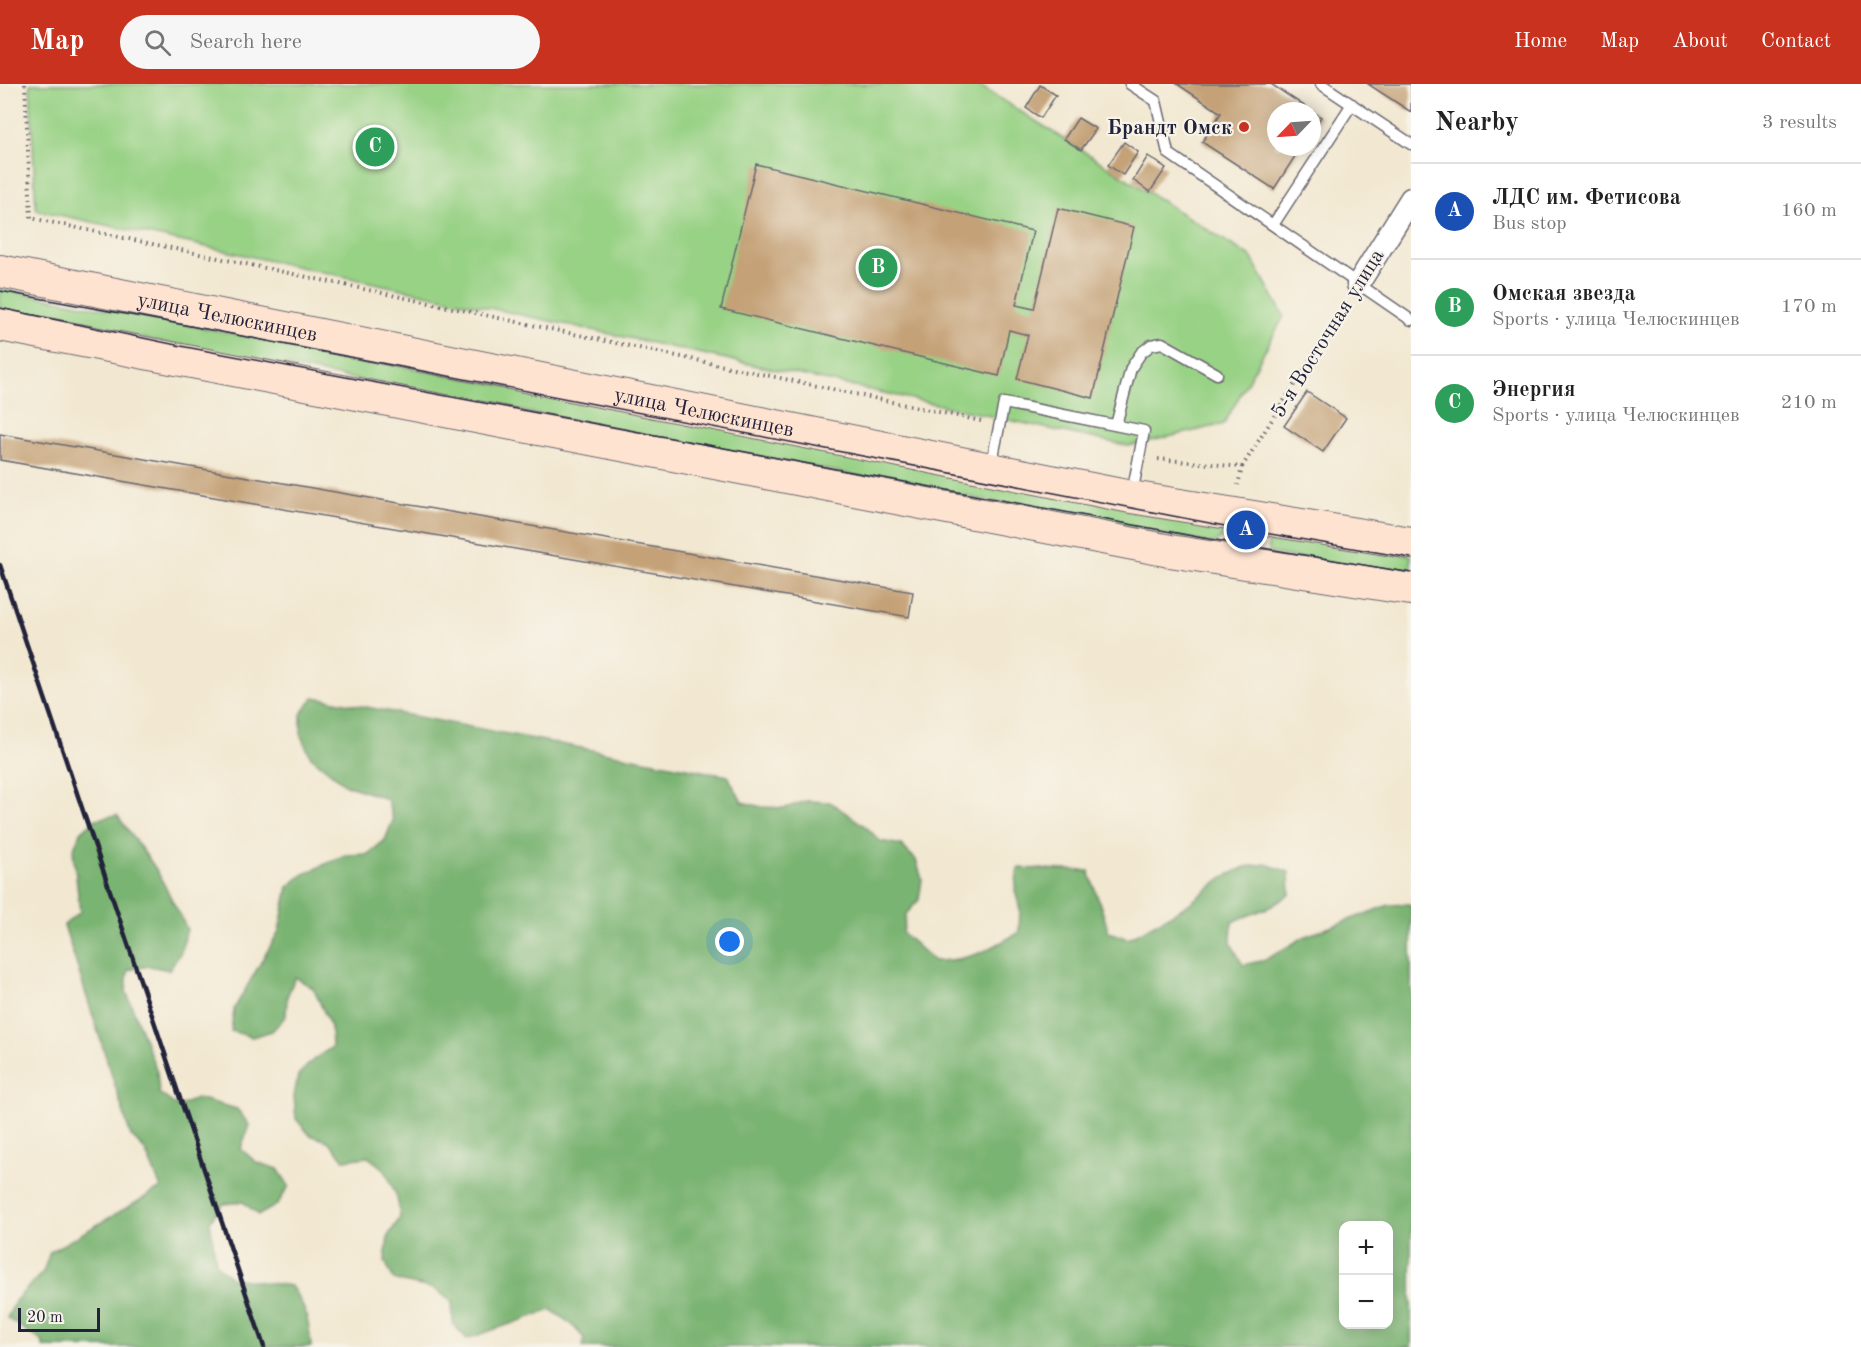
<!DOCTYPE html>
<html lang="en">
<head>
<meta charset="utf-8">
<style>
	body { margin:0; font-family:"Old Standard TT",serif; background:#f6f6f6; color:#222 }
	.controls { position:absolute; right:18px; bottom:18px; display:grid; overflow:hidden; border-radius:12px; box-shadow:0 3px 15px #0003 }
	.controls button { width:54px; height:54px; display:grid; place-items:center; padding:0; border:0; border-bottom:2px solid #e0e0e0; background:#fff; color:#222; font:30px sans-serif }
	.compass { position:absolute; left:1267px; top:18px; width:54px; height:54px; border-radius:50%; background:#fff; box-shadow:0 3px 15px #0003; rotate:245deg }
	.scale { position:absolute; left:18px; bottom:15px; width:82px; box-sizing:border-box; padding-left:6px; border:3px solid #22223b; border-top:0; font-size:16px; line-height:21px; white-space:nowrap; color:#22223b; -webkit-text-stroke:4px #f7f3e8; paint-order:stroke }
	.you { position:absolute; left:730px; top:858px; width:21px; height:21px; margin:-15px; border:4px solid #fff; border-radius:50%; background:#1a73e8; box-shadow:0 0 0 9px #1a73e833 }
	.badge { display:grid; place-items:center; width:39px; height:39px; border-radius:50%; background:#c8321e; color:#fff; font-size:20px; font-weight:700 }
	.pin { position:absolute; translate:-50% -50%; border:3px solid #fff; box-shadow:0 2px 6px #0006 }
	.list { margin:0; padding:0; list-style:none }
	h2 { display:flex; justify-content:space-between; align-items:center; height:78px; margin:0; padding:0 24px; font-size:26px }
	h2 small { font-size:20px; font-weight:400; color:#767676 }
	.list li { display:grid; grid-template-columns:39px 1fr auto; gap:18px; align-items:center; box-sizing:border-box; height:96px; padding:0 24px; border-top:2px solid #e0e0e0 }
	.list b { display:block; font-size:22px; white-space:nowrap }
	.list p { margin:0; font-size:20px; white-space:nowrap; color:#767676 }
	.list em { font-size:20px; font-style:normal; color:#767676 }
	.icon { flex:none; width:33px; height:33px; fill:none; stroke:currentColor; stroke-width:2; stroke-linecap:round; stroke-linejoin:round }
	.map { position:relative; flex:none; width:1411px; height:1263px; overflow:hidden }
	header { display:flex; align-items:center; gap:36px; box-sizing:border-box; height:84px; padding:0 30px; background:#c8321e; color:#fff }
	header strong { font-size:28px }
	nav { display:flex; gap:33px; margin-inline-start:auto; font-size:21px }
	.search { width:420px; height:54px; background:#f6f6f6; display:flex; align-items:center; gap:15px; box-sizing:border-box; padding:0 21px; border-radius:33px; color:#767676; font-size:22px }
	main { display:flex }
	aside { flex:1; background:#fff }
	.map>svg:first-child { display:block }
</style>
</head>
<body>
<header>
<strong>Map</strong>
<div class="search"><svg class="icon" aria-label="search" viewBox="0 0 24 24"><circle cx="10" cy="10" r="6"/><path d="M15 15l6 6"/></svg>Search here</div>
<nav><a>Home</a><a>Map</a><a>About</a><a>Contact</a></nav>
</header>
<main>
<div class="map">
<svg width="1411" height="1263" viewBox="0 0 1411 1263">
	<rect width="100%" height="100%" fill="#f7f3e8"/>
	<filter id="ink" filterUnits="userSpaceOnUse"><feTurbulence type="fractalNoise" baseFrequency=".0167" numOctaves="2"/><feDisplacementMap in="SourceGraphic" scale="12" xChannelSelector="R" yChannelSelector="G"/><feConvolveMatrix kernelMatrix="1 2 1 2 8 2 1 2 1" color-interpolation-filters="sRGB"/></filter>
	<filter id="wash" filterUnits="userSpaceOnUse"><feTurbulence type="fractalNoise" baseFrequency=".008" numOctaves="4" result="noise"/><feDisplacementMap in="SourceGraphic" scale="24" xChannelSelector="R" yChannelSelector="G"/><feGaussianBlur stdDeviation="1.35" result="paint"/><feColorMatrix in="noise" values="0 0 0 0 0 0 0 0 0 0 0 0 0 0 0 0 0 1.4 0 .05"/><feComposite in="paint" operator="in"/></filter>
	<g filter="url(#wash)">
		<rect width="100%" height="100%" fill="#f2e8d1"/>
		<path fill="#98d285" stroke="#5d7a60" stroke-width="1.5" d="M30 0H977L1251 173 1284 232 1224 340 1129 362 36 126Z
			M0 205 1222 439 1223 453 1214 460 0 227Z
			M1282 450 1411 471V493L1270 469 1268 462 1270 454Z"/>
		<path fill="#7ab472" stroke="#4e6b56" stroke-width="1.5" fill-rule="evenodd" d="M314 613 728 692 742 718 762 723 785 724 806 717 830 718 865 742 880 757 901 761 916 776 922 795 919 816 906 830 903 849 934 877C971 877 988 866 1019 848L1020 825 1015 806 1018 784 1089 787 1109 848 1128 855 1186 822 1222 794 1245 783 1266 780 1289 788 1290 810 1272 822 1232 838 1231 859 1243 881 1265 876 1306 852 1389 821 1409 820 1411 821V1263H583L584 1254 570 1239 551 1226 467 1255 453 1240 452 1218 435 1205 394 1196 385 1177 388 1152 400 1134 397 1113 385 1086 368 1073 344 1076 328 1057 310 1051 296 1035 294 1013 298 991 314 975 332 963 331 943 313 904 295 893 287 913 286 932 272 947 252 953 231 947 234 925 279 847 288 803 304 790 345 771 368 770 385 756 393 736 387 715 346 701 311 673 301 652V630ZM1344 1142H1388V1240H1344Z
			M117 731 156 785 187 845 181 868 169 886 149 882 128 886 126 907 157 988 159 1009 178 1023 197 1014 237 1025 249 1041 241 1065 256 1078 278 1085 289 1102 277 1121 259 1131 243 1118 223 1120 210 1137 216 1180 231 1194 291 1202C306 1224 309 1236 311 1263H43V1258L7 1234 16 1216 43 1188 50 1168 161 1104 145 1066 131 1052 64 841 80 828 73 766 81 748 96 735Z"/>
		<g id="blocks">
			<path fill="#c4a177" d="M1177 0H1271L1312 27H1276V63H1301L1274 105 1202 58 1221 29Z
				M1368 0H1411V28Z
				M1040 1 1056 11 1041 34 1026 24Z
				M1312 27 1321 33 1312 47Z
				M1078 34 1096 45 1081 66 1064 55Z
				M1124 58 1138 68 1123 91 1108 81Z
				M1148 72 1166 84 1150 108 1133 96Z
				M756 80 1033 147 1016 221 1034 225 1058 124 1134 143 1093 314 1017 295 1028 251 1009 246 999 292 721 225Z
				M1307 308 1346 334 1323 368 1284 342Z
				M0 350 913 508 909 533 0 376Z"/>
		</g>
	</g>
	<g filter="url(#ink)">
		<use href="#blocks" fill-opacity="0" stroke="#6b6770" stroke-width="1.5"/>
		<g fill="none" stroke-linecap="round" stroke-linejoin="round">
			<g stroke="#6b6770" stroke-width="13">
				<path id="service" d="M1130 0 1156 17 1168 69 1411 236
					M1321 0 1411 60
					M1273 141 1352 20
					M1116 341 1131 284 1141 269 1151 261 1162 259 1217 290
					M991 382 1004 319 1144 347 1132 410"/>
			</g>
			<g stroke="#6b6770" stroke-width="25">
				<path id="minor" d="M1358 200 1411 115"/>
			</g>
			<g stroke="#6b6770" stroke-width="34">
				<g id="secondary">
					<path id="s1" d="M0 187 1131 413 1411 459"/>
					<path d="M0 241 1170 467 1411 505"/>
				</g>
			</g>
			<path stroke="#6b6770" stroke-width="4" stroke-dasharray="1.5 4.5" stroke-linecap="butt" d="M25 0 31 134 981 337
				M1158 375 1242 383 1238 401
				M1242 383 1346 219"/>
			<use href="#service" stroke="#fff" stroke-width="10"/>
			<use href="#minor" stroke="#fff" stroke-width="22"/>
			<use href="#secondary" stroke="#fee3d1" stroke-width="32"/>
			<path stroke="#22223b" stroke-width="1.5" d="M0 207 190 242 1230 443 1411 474
				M0 224 186 263 1198 453 1411 489"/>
			<path stroke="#22223b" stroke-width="4.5" d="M0 481 264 1263"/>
		</g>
	</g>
	<circle fill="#c8321e" stroke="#f7f3e8" stroke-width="2" cx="1244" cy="43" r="6"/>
	<g text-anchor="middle" stroke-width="4.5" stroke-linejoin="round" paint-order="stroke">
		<g font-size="21" font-weight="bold" fill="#22223b" stroke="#f7f3e8" text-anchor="end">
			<text x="1232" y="50">Брандт Омск</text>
		</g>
		<g font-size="21" fill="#22223b" stroke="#f7f3e8">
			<text dy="7" stroke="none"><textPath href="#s1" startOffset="232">улица Челюскинцев</textPath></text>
			<text transform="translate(1327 249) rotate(-58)" y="7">5-я Восточная улица</text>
			<text dy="7" stroke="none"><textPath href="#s1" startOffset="718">улица Челюскинцев</textPath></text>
		</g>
	</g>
</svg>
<div class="controls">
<button>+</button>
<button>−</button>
</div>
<svg class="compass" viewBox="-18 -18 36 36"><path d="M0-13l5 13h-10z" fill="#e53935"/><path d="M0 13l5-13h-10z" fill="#767676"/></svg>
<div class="scale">20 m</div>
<div class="you"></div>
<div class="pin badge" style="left:1246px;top:446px;background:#1a4fb4">A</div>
<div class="pin badge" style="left:878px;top:184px;background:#2e9e5b">B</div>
<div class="pin badge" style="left:375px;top:63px;background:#2e9e5b">C</div>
</div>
<aside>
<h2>Nearby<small>3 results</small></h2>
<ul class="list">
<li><span class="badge" style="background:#1a4fb4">A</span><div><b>ЛДС им. Фетисова</b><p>Bus stop</p></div><em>160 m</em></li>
<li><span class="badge" style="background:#2e9e5b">B</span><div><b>Омская звезда</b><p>Sports · улица Челюскинцев</p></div><em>170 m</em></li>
<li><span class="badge" style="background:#2e9e5b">C</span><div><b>Энергия</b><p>Sports · улица Челюскинцев</p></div><em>210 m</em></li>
</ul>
</aside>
</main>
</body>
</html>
